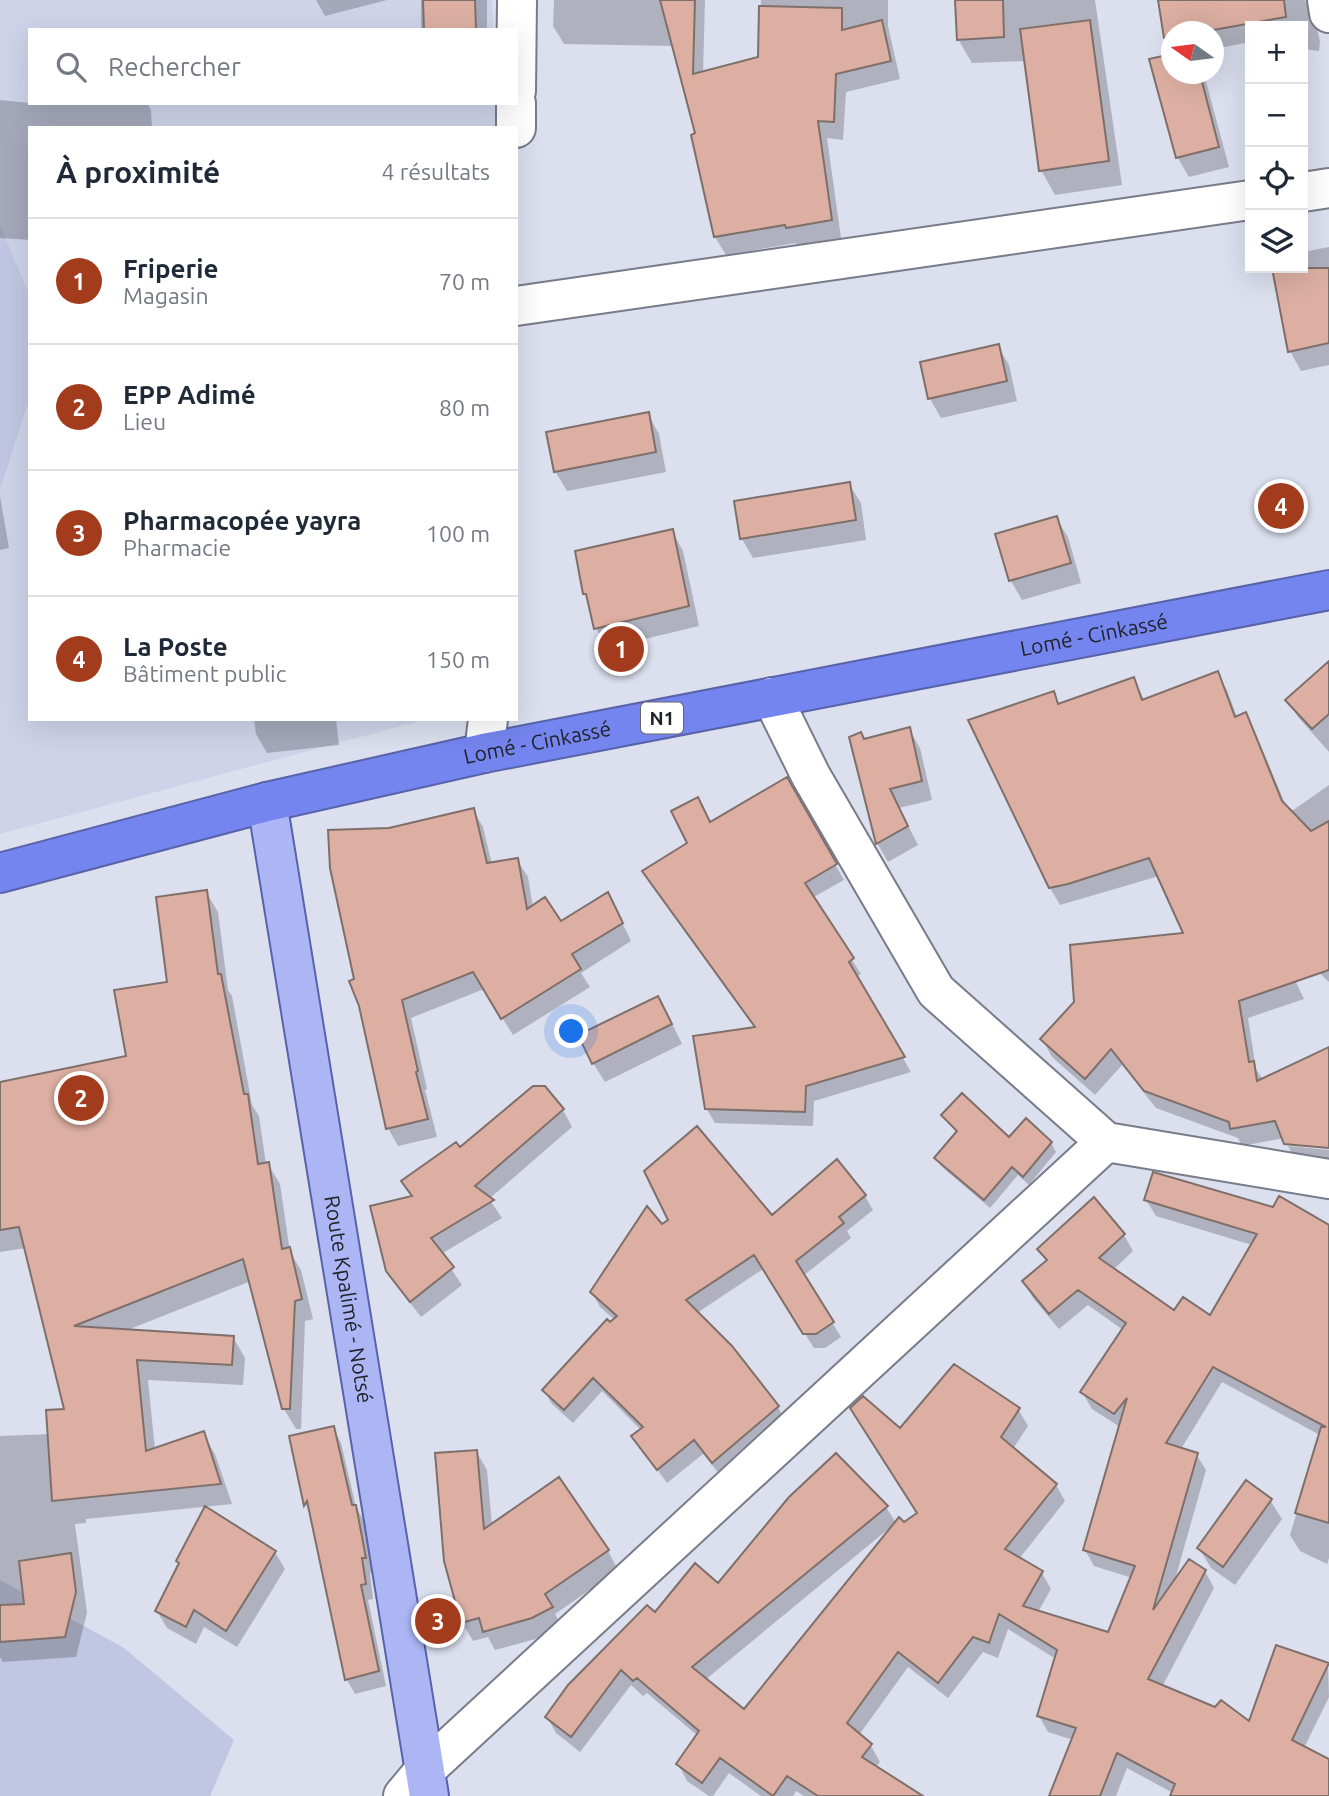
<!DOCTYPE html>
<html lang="fr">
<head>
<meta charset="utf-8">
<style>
	body { margin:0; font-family:Ubuntu,sans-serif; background:#f2f2f3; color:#1f2937 }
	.controls { position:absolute; right:21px; top:21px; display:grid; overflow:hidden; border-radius:0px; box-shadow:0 7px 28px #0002 }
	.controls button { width:63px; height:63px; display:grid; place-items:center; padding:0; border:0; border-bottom:2px solid #e0e1e3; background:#fff; color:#1f2937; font:35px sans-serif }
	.compass { position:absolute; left:1161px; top:21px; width:63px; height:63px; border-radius:50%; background:#fff; box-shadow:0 7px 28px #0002; rotate:284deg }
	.you { position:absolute; left:572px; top:1032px; width:24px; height:24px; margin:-18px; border:5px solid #fff; border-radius:50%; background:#1a73e8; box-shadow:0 0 0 10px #1a73e833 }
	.badge { display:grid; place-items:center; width:46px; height:46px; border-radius:50%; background:#a33c1d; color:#fff; font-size:23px; font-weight:700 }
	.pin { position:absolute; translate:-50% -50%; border:4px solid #fff; box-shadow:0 2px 7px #0006 }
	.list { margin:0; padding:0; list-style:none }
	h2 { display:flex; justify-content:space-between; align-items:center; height:91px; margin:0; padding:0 28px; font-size:30px }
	h2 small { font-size:23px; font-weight:400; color:#747a83 }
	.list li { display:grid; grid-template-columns:46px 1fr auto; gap:21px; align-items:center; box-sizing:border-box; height:126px; padding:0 28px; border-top:2px solid #e0e1e3 }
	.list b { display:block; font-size:26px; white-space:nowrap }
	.list p { margin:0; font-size:23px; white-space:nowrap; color:#747a83 }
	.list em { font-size:23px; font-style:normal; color:#747a83 }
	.icon { flex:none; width:38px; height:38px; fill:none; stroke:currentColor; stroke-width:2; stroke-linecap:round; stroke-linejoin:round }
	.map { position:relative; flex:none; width:1329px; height:1796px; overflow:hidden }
	.search { position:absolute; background:#fff; box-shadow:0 7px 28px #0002; left:28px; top:28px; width:490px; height:77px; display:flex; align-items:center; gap:18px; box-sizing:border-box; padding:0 24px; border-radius:0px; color:#747a83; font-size:26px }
	.panel { position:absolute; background:#fff; box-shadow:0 7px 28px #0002; left:28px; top:126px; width:490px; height:595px; border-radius:0px }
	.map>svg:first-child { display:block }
</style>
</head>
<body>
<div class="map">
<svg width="1329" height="1796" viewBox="0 0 1329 1796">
	<rect width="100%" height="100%" fill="#dbdfee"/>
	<path fill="#ced3e9" d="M0 0H492L494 30H30V103H497V128H30V719H427L0 834Z"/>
	<path fill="#c1c7e2" d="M0 225 30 297V396L0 490Z
		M0 1580 124 1648 234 1740 210 1796H0Z"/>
	<path fill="#0003" fill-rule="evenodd" d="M316 0H387L325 16Z
		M421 0H487V30H421Z
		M554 0H705L703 74 759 58 761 0H888V26L900 79 846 92 843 140 827 138 841 238 797 245 796 243 726 255 715 237 697 135 674 46 564 44 553 26Z
		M957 0H1095L1122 185 1055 195 1041 170 1026 61 972 63 958 39Z
		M1159 0H1305L1315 19 1320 42 1319 51 1303 49V26H1250V42L1214 49V32H1172V47L1166 38Z
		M1152 61 1172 74H1204L1229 167 1189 177 1178 158Z
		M0 100 30 103H147L151 110 152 128H30V240L0 238Z
		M1329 247V365L1301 371 1290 351 1274 268H1303V252Z
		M998 346 1009 365 1017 401 941 418 930 399 922 363Z
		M648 414 659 434 666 472 567 491 555 471Z
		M849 484 861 503 866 540 753 558 742 539 736 502Z
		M0 496 9 548 0 550Z
		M1056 518 1068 537 1081 583 1022 600 1011 581 997 535Z
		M672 531 683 551 699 626 607 648 596 628 585 593Z
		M1329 664V752L1298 717 1288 700Z
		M1217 673 1227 690 1237 717 1245 714 1255 732 1289 813 1329 785V982L1268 923 1304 999 1248 1018 1256 1069 1263 1080 1329 1056V1146L1284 1138 1242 1146 1238 1138 1156 1108 1122 1065 1095 1095 1052 1057 1042 1039 1186 934 1159 876 1060 905 1050 888 1053 693 1060 705 1133 679 1145 701Z
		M254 719H336L339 745 267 753 256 734Z
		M909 729 920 748 932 800 899 808 918 845 888 862 877 843 851 738 864 741Z
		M787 780 844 880 812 898 861 974 856 977 911 1072 814 1101 813 1126 715 1123 706 1108 756 1028 644 871 689 843 710 824Z
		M473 810 483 827 492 864 517 860 528 877 533 908 560 924 617 912 631 941 581 973 590 987 513 1035 484 989 411 1018 427 1089 425 1090 437 1137 398 1146 388 1128 356 981 389 829Z
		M206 892 218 912 228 990 232 996 252 1105 259 1116 266 1164H268L280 1184 290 1252 301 1270 313 1319 305 1321 301 1429H296L284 1409 251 1281 125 1331 233 1337 245 1358 243 1385 148 1380 155 1450 203 1434 215 1454 232 1504 86 1519V1523L75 1524 87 1613 76 1657 3 1662 0 1657V1436L50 1434 66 1411 26 1248 0 1252V1084L128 1057 169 983Z
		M669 1017 682 1044 605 1082 593 1063Z
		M544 1088 563 1110 572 1127 489 1199 502 1218 441 1254 462 1285 421 1317 398 1287 388 1270 413 1197 459 1150Z
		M943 1116 1009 1140 1051 1143 1056 1152 1029 1185 1018 1175 990 1208 942 1167 936 1158 957 1133Z
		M1288 1146 1329 1150V1164L1296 1161Z
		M865 1196 873 1210 847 1231 851 1238 803 1276 841 1337 825 1348H814L763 1269 697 1313 731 1348 778 1407 786 1422 721 1476 703 1454 667 1483 633 1436 641 1430 602 1391 573 1423 552 1404 544 1390 615 1320 600 1307 592 1292 661 1227 772 1217Z
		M1146 1200 1329 1227V1558L1327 1564 1300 1551 1290 1535 1320 1435 1222 1382 1181 1449 1196 1454 1206 1470 1174 1583 1205 1571 1214 1588 1162 1687 1250 1724 1328 1664 1329 1697 1304 1748 1329 1761V1796H1171L1173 1793 1127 1768 1116 1796H1051L1073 1740 1048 1732 1039 1716 1056 1659 1008 1629 998 1658 983 1652 948 1698 908 1667 859 1735 871 1746 880 1762 876 1767 920 1796H804L796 1791 793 1796H761L729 1773 713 1796H709L687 1781 678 1764 698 1736 647 1693 643 1696 631 1685 580 1752 556 1733 547 1717 655 1615 886 1507 896 1523 904 1525 919 1513 900 1431 1018 1409 1028 1426 1013 1449 1056 1485 1065 1501 1019 1559 1042 1573 1051 1589 1038 1612 1109 1634 1132 1578 1094 1566 1085 1550 1120 1427 1092 1409 1082 1392 1123 1330 1088 1305 1059 1329 1033 1298 1024 1282 1047 1262 1039 1249 1124 1235 1133 1251 1113 1270 1174 1312 1210 1318 1252 1245 1156 1216ZM892 1526 744 1712 705 1680Z
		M333 1428 341 1443 356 1507 364 1521 374 1572 370 1573 373 1599 368 1600 386 1686 355 1694 347 1680 312 1515 306 1505 291 1437Z
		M476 1451 487 1470 492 1525 608 1551 618 1570 555 1614 562 1627 543 1637 495 1650 488 1637 473 1641 462 1622Z
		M1270 1500 1282 1519 1235 1585 1211 1568 1199 1548Z
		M275 1552 285 1569 237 1647 204 1627 196 1644 167 1628 157 1611 180 1565 178 1561Z"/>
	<path fill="#dcafa2" stroke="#7f6f6a" stroke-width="2" d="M423 0H475L476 30H424Z
		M660 0H695L693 74 758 57 759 6 842 8V30L882 20 891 61 836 74 834 122 818 121 832 220 786 228 785 225 714 237 691 135 695 133Z
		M955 0H1003L1004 37 957 40Z
		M1158 0H1284L1286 17 1202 32H1172V37L1164 38Z
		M1090 20 1109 161 1039 171 1020 29Z
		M1172 54V74H1200L1219 147 1176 158 1149 59Z
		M1272 268H1329V343L1288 352Z
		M999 344 1007 381 928 399 920 362Z
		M649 412 656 452 554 472 546 432Z
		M850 482 856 520 740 539 734 501Z
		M1057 516 1071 563 1009 581 995 534Z
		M673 529 689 606 594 629 586 594H583L575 551Z
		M1329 661V714L1312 729 1285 700Z
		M1218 671 1235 717 1246 712 1282 801 1311 831 1329 821V970L1239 1001 1249 1062 1254 1061 1257 1081 1329 1047V1148L1284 1144 1275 1121 1230 1129 1229 1122 1144 1091 1111 1049 1085 1079 1040 1039 1074 1002 1070 945 1183 933 1149 858 1068 884 1049 888 968 720 1054 691 1058 704 1134 677 1142 700Z
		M910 727 922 781 890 789 908 826 876 844 849 737 861 732 864 739Z
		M787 777 837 864 805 883 854 958 849 962 905 1057 806 1086 805 1112 705 1109 693 1036 755 1027 642 871 687 843 671 811 698 797 710 822Z
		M474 808 487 863 518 858 527 909 545 897 561 921 608 892 623 923 572 954 581 969 501 1019 473 972 402 1000 418 1071 416 1072 428 1119 386 1129 359 1006 349 981 354 979 330 868 328 830 389 828Z
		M207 890 218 974H221L244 1094H248L258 1164 269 1162 282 1249 290 1247 302 1299 295 1301 290 1409H282L243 1259 74 1326 234 1336 232 1365 137 1360 146 1451 204 1431 221 1484 52 1501 46 1410 64 1409 19 1227 0 1230V1082L126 1056 114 990 167 982 156 897Z
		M658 996 672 1024 592 1064 578 1035Z
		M533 1086H545L564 1109 475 1186 494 1200 431 1238 454 1267 410 1302 386 1271 370 1206 412 1196 401 1181 456 1142 460 1147Z
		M962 1093 1009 1137 1026 1118 1052 1142 1023 1177 1012 1167 984 1200 934 1158 957 1131 941 1115Z
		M697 1126 772 1215 837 1159 866 1195 839 1217 844 1223 796 1261 834 1322 816 1334H803L754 1255 686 1300 732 1346 779 1406 712 1463 694 1440 657 1470 631 1436 643 1427 593 1378 564 1410 542 1390 607 1319 610 1322 617 1316 590 1292 647 1206 662 1224 668 1220 644 1171Z
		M1153 1172 1273 1207 1279 1196 1329 1225V1523L1295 1513 1321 1427H1326L1213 1367 1166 1443 1198 1453 1153 1610 1189 1559 1206 1570 1148 1679 1215 1707 1221 1700 1249 1721 1276 1645 1329 1663 1292 1740 1329 1759V1796H1170L1175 1784 1117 1753 1100 1796H1049L1076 1728 1037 1716 1057 1650 999 1614 989 1643 973 1637 938 1683 898 1652 847 1723 872 1744 862 1757 923 1796H818L787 1776 773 1796 720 1758 702 1783 676 1764 699 1731 637 1678 633 1681 621 1670 571 1737 545 1717 568 1685 647 1605 655 1612 695 1563 718 1583 789 1497 836 1453 888 1506 692 1667 744 1709 899 1517 904 1522 917 1513 850 1408 863 1396 900 1428 954 1364 1020 1408 1001 1437 1057 1484 1005 1549 1043 1571 1023 1606 1108 1632 1135 1566 1083 1550 1127 1398 1114 1414 1080 1392 1126 1323 1078 1290 1049 1314 1022 1281 1047 1260 1037 1249 1094 1197 1125 1234 1099 1258 1174 1310 1183 1297 1210 1315 1257 1234 1144 1200Z
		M334 1426 352 1505H356L366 1558H362L366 1584 361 1585 379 1671 345 1680 307 1501 304 1506 289 1436Z
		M477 1450 484 1529 559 1477 609 1550 545 1594 553 1607 532 1618 483 1632 479 1618 461 1623 444 1561 435 1453Z
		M1246 1480 1272 1499 1223 1567 1197 1548Z
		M205 1506 276 1551 226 1631 194 1610 186 1627 155 1611 179 1563 176 1561Z
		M71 1553 76 1592 65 1637 0 1642V1605L24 1604 19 1561Z"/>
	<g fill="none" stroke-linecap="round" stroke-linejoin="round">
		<g stroke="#787b89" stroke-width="42">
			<path id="minor" d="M1327 0 1329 13
				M516 91 517 0
				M516 128V103
				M1303 192 1329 188
				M516 306 1250 200
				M772 697 811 776 936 991 1106 1142 1329 1179
				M484 753 488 719
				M403 1796 423 1772 1106 1142"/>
		</g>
		<g stroke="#5863a9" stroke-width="42">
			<g id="major">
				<path id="s1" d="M267 802 429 1796"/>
			</g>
		</g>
		<g stroke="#5863a9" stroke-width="42">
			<g id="highway">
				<path id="s2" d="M0 873 267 802 484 753 1329 590"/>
			</g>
		</g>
		<use href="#minor" stroke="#fff" stroke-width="38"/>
		<use href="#major" stroke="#acb6f5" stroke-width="38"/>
		<use href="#highway" stroke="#7585ef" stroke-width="38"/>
	</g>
	<g text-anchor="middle" stroke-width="5" stroke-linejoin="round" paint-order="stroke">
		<rect fill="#fff" stroke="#646568" stroke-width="2" x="641" y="702.5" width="42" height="31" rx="5"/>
		<g font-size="19" font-weight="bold" fill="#212328">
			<text x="662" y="725">N1</text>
		</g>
		<g font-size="21" fill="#212328" stroke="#fff">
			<text dy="7" stroke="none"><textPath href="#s2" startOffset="1120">Lomé - Cinkassé</textPath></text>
			<text dy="7" stroke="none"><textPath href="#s2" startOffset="553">Lomé - Cinkassé</textPath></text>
			<text dy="7" stroke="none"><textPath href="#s1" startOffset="504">Route Kpalimé - Notsé</textPath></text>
		</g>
	</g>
</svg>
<div class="controls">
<button>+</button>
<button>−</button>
<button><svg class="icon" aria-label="locate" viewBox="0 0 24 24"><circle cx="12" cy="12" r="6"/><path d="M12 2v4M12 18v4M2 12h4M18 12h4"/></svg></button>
<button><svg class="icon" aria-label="layers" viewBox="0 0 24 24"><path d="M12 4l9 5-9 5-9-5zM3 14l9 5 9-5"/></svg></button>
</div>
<svg class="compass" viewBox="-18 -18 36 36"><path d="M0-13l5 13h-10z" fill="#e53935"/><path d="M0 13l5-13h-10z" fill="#747a83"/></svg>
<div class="you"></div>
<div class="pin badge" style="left:621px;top:649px">1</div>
<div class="pin badge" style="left:81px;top:1098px">2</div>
<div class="pin badge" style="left:438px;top:1621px">3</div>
<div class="pin badge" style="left:1281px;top:506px">4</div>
<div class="search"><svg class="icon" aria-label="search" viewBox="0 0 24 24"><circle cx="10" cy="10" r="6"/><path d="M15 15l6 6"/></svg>Rechercher</div>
<section class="panel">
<h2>À proximité<small>4 résultats</small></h2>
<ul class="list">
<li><span class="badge">1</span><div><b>Friperie</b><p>Magasin</p></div><em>70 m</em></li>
<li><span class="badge">2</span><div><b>EPP Adimé</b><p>Lieu</p></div><em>80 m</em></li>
<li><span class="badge">3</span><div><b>Pharmacopée yayra</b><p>Pharmacie</p></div><em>100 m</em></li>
<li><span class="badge">4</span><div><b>La Poste</b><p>Bâtiment public</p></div><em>150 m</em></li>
</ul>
</section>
</div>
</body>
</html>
